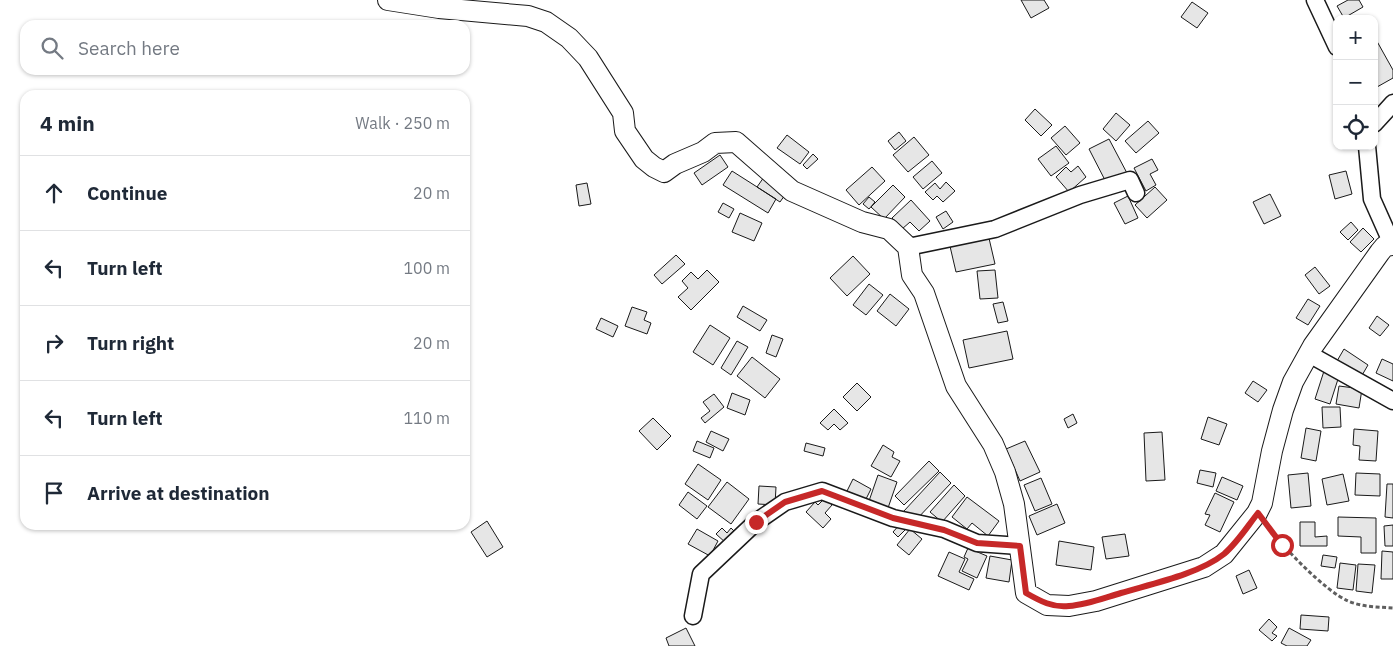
<!DOCTYPE html>
<html lang="en">
<head>
<meta charset="utf-8">
<style>
	body { margin:0; font-family:"IBM Plex Sans",sans-serif; background:#f2f2f3; color:#1f2937 }
	.controls { position:absolute; right:15px; top:15px; display:grid; overflow:hidden; border-radius:10px; box-shadow:0 1px 4px #0004 }
	.controls button { width:45px; height:45px; display:grid; place-items:center; padding:0; border:0; border-bottom:1px solid #e0e1e3; background:#fff; color:#1f2937; font:25px sans-serif }
	.stop { position:absolute; width:15px; height:15px; margin:-11px; border:4px solid #c62828; border-radius:50%; background:#fff }
	.stop.end { background:#c62828; border-color:#fff; box-shadow:0 1px 5px #0008 }
	.list { margin:0; padding:0; list-style:none }
	h2 { display:flex; justify-content:space-between; align-items:center; height:65px; margin:0; padding:0 20px; font-size:21px }
	h2 small { font-size:16px; font-weight:400; color:#747a83 }
	.list li { display:grid; grid-template-columns:32px 1fr auto; gap:15px; align-items:center; box-sizing:border-box; height:75px; padding:0 20px; border-top:1px solid #e0e1e3 }
	.list b { display:block; font-size:19px; white-space:nowrap }
	.list em { font-size:16px; font-style:normal; color:#747a83 }
	.icon { flex:none; width:28px; height:28px; fill:none; stroke:currentColor; stroke-width:2; stroke-linecap:round; stroke-linejoin:round }
	.map { position:relative; flex:none; width:1393px; height:646px; overflow:hidden }
	.search { position:absolute; background:#fff; box-shadow:0 1px 4px #0004; left:20px; top:20px; width:450px; height:55px; display:flex; align-items:center; gap:12px; box-sizing:border-box; padding:0 18px; border-radius:15px; color:#747a83; font-size:19px }
	.panel { position:absolute; background:#fff; box-shadow:0 1px 4px #0004; left:20px; top:90px; width:450px; height:440px; border-radius:15px }
	.map>svg:first-child { display:block }
</style>
</head>
<body>
<div class="map">
<svg width="1393" height="646" viewBox="0 0 1393 646">
	<rect width="100%" height="100%" fill="#fff"/>
	<path fill="#e6e6e6" stroke="#1a1a1a" d="M1021 0H1044L1049 8 1031 18Z
		M1348 0H1359L1363 7 1344 18 1337 6Z
		M1192 2 1208 13 1197 28 1181 17Z
		M1374 36 1393 70V78L1377 87 1374 82Z
		M1035 109 1052 125 1041 136 1025 120Z
		M1116 113 1130 125 1116 141 1103 129Z
		M1148 121 1159 133 1136 153 1125 141Z
		M1065 126 1080 143 1066 155 1051 138Z
		M899 132 906 141 895 150 888 141Z
		M787 135 809 152 800 164 777 148Z
		M914 137 929 155 908 172 893 155Z
		M1109 139 1128 175 1108 186 1089 149Z
		M1056 146 1069 163 1051 176 1038 159Z
		M813 154 818 159 807 169 803 165Z
		M720 155 728 167 702 185 694 173Z
		M1152 159 1158 170 1150 174 1156 185 1146 191 1134 168Z
		M932 161 942 173 923 189 913 177Z
		M1078 166 1086 177 1069 192 1056 177 1066 167 1071 172Z
		M872 167 885 181 859 205 846 190Z
		M732 171 776 199 768 213 723 185Z
		M1346 171 1352 194 1335 199 1329 175Z
		M764 177 787 192 780 202 757 187Z
		M946 182 955 191 943 202 937 196 933 200 925 192 935 183 940 189Z
		M587 183 591 204 579 206 576 185Z
		M893 185 905 197 884 219 871 207Z
		M1155 187 1167 200 1147 218 1135 205Z
		M1270 194 1281 216 1264 224 1253 202Z
		M1128 196 1138 218 1125 224 1114 203Z
		M869 197 875 202 869 209 863 204Z
		M911 200 930 221 919 231 910 222 902 229 892 218Z
		M723 203 734 209 729 218 718 212Z
		M946 211 953 222 943 229 936 217Z
		M740 213 762 223 754 241 732 232Z
		M1351 222 1358 230 1348 240 1340 232Z
		M1363 228 1374 239 1361 252 1350 242Z
		M988 234 995 264 956 272 949 242Z
		M676 255 685 264 662 284 654 275Z
		M853 256 870 274 847 296 830 278Z
		M1315 267 1330 286 1319 294 1305 275Z
		M707 270 719 282 691 310 678 297 688 288 682 281 691 272 698 279Z
		M995 270 998 298 980 299 977 271Z
		M869 284 883 295 866 315 853 305Z
		M890 294 909 309 896 326 877 311Z
		M1308 299 1320 306 1308 325 1296 318Z
		M1003 302 1008 321 998 323 993 304Z
		M743 306 767 320 760 331 737 317Z
		M632 307 647 312 644 320 651 323 647 334 625 326Z
		M1377 316 1389 325 1380 336 1369 328Z
		M601 318 618 326 613 337 596 329Z
		M710 325 730 338 713 365 693 352Z
		M1007 331 1013 359 969 368 963 340Z
		M772 335 783 339 776 357 766 353Z
		M737 341 748 347 731 375 721 368Z
		M1344 349 1368 365 1361 377 1337 361Z
		M752 357 780 379 765 398 737 376Z
		M1382 359 1393 364V381L1376 373Z
		M1324 371 1339 376 1330 404 1315 399Z
		M1253 381 1267 390 1258 402 1245 393Z
		M857 383 871 397 857 411 843 397Z
		M1339 386 1362 389 1359 408 1336 404Z
		M732 393 750 400 745 415 727 408Z
		M714 394 724 407 705 423 701 418 710 411 703 402Z
		M1322 407H1340L1341 427 1323 428Z
		M834 409 848 423 840 430 834 424 828 430 820 423Z
		M1073 414 1077 423 1068 428 1064 419Z
		M1208 417 1227 424 1219 445 1201 439Z
		M653 418 671 436 657 450 639 431Z
		M1306 428 1321 431 1316 461 1301 458Z
		M1354 429 1378 431 1376 461 1359 460 1360 446 1353 445Z
		M711 431 729 439 723 451 706 442Z
		M1162 432 1165 480 1146 481 1144 433Z
		M697 441 714 448 710 458 693 451Z
		M1025 441 1040 472 1020 481 1006 449Z
		M806 443 825 448 823 456 804 451Z
		M883 445 894 452 892 457 900 461 891 477 871 466Z
		M929 461 939 471 904 505 895 496Z
		M698 464 721 480 708 500 685 484Z
		M1200 470 1216 473 1213 487 1197 483Z
		M940 472 951 483 915 521 904 511Z
		M1308 473 1311 506 1291 508 1288 475Z
		M1356 473 1380 474V496L1355 495Z
		M1343 474 1349 501 1327 505 1322 479Z
		M878 475 897 482 888 508 869 501Z
		M1222 477 1243 486 1237 500 1216 491Z
		M1041 478 1052 504 1035 511 1024 485Z
		M853 479 871 489 865 501 847 491Z
		M727 482 749 499 731 524 708 507Z
		M1387 484H1393V518L1385 517Z
		M954 485 965 496 942 522 930 512Z
		M759 486 776 487 775 505 758 504Z
		M688 492 707 506 697 519 679 505Z
		M1215 493 1234 502 1220 532 1205 525 1210 515 1205 514Z
		M967 497 999 521 988 536 972 523 967 529 952 517Z
		M825 498 832 505 825 513 831 519 823 528 806 512 815 502 818 505Z
		M1057 504 1065 523 1037 535 1029 516Z
		M1338 517 1376 518V553H1361V537L1338 536Z
		M487 521 503 547 487 557 471 532Z
		M1300 522H1315V537L1327 536V546H1300Z
		M901 523 907 528 898 537 893 532Z
		M1393 525V546H1385L1384 526Z
		M722 528 727 533 731 528 736 533 726 543 716 534Z
		M697 529 718 541 710 556 688 544Z
		M910 529 922 539 909 555 897 545Z
		M1125 534 1129 556 1106 559 1102 537Z
		M1059 541 1094 547 1091 570 1056 565Z
		M968 548 987 556 977 578 962 571 968 559 964 557Z
		M1382 551 1393 552V579H1381Z
		M949 552 965 559 959 572 974 579 969 590 938 576Z
		M1323 555 1337 557 1335 568 1321 566Z
		M990 556 1012 560 1009 582 986 578Z
		M1340 563 1356 565 1353 590 1337 588Z
		M1358 564 1375 565 1372 593 1356 591Z
		M1249 570 1257 588 1243 594 1236 576Z
		M1301 615 1329 617 1328 631 1300 629Z
		M1269 619 1277 627 1272 633 1277 636 1272 641 1259 630Z
		M686 628 695 646H669L666 638Z
		M1289 628 1311 640 1307 646H1287L1281 643Z"/>
	<g fill="none" stroke-linecap="round" stroke-linejoin="round">
		<g stroke="#1a1a1a" stroke-width="19">
			<path id="minor" d="M1315 0 1337 47
				M1374 124 1393 103
				M1367 146 1372 199 1392 244
				M908 247 995 229 1080 195 1130 180 1136 193
				M1309 354 1393 401
				M693 616 701 574 756 522 785 502 822 491 893 518 944 529 977 543 1020 546"/>
		</g>
		<g stroke="#1a1a1a" stroke-width="22">
			<path id="tertiary" d="M388 0 439 8 528 16 546 22 569 38 588 58 623 113 625 131 644 159 654 167 664 172 675 164 703 152 715 143 736 142 792 191 862 222 889 229 908 247 912 275 924 293 956 386 993 444 1005 472 1014 504 1026 593 1047 605 1069 606 1096 601 1204 567 1224 554 1257 513 1262 503 1272 451 1283 410 1293 382 1313 346 1380 252 1385 246 1393 245"/>
		</g>
		<path stroke="#5f5f5f" stroke-width="3" stroke-dasharray="4 2.5" stroke-linecap="butt" d="M1269 528C1284 548 1325 591 1348 601 1362 607 1378 607 1393 608"/>
		<use href="#minor" stroke="#fff" stroke-width="16"/>
		<use href="#tertiary" stroke="#fff" stroke-width="20"/>
	</g>
	<g fill="none" stroke-linecap="round" stroke-linejoin="round">
		<path stroke="#c62828" stroke-width="6" d="M756 522 785 502 822 491 893 518 944 530 977 543 1020 546 1026 593C1040 601 1053 608 1069 606 1086 605 1104 598 1121 593 1151 584 1199 574 1224 554 1237 543 1247 527 1258 513L1282 545"/>
	</g>
</svg>
<div class="controls">
<button>+</button>
<button>−</button>
<button><svg class="icon" aria-label="locate" viewBox="0 0 24 24"><circle cx="12" cy="12" r="6"/><path d="M12 2v4M12 18v4M2 12h4M18 12h4"/></svg></button>
</div>
<div class="stop" style="left:1282px;top:545px"></div>
<div class="stop end" style="left:756px;top:522px"></div>
<div class="search"><svg class="icon" aria-label="search" viewBox="0 0 24 24"><circle cx="10" cy="10" r="6"/><path d="M15 15l6 6"/></svg>Search here</div>
<section class="panel">
<h2>4 min<small>Walk · 250 m</small></h2>
<ul class="list">
<li><svg class="icon" aria-label="ahead" viewBox="0 0 24 24"><path d="M12 20V5M6 11l6-6 6 6"/></svg><div><b>Continue</b></div><em>20 m</em></li>
<li><svg class="icon" aria-label="left" viewBox="0 0 24 24"><path d="M17 20v-9H6M10 6l-5 5 5 5"/></svg><div><b>Turn left</b></div><em>100 m</em></li>
<li><svg class="icon" aria-label="right" viewBox="0 0 24 24"><path d="M7 20v-9h11M14 6l5 5-5 5"/></svg><div><b>Turn right</b></div><em>20 m</em></li>
<li><svg class="icon" aria-label="left" viewBox="0 0 24 24"><path d="M17 20v-9H6M10 6l-5 5 5 5"/></svg><div><b>Turn left</b></div><em>110 m</em></li>
<li><svg class="icon" aria-label="arrive" viewBox="0 0 24 24"><path d="M6 21V4h12l-3 4 3 4H6"/></svg><div><b>Arrive at destination</b></div></li>
</ul>
</section>
</div>
</body>
</html>
